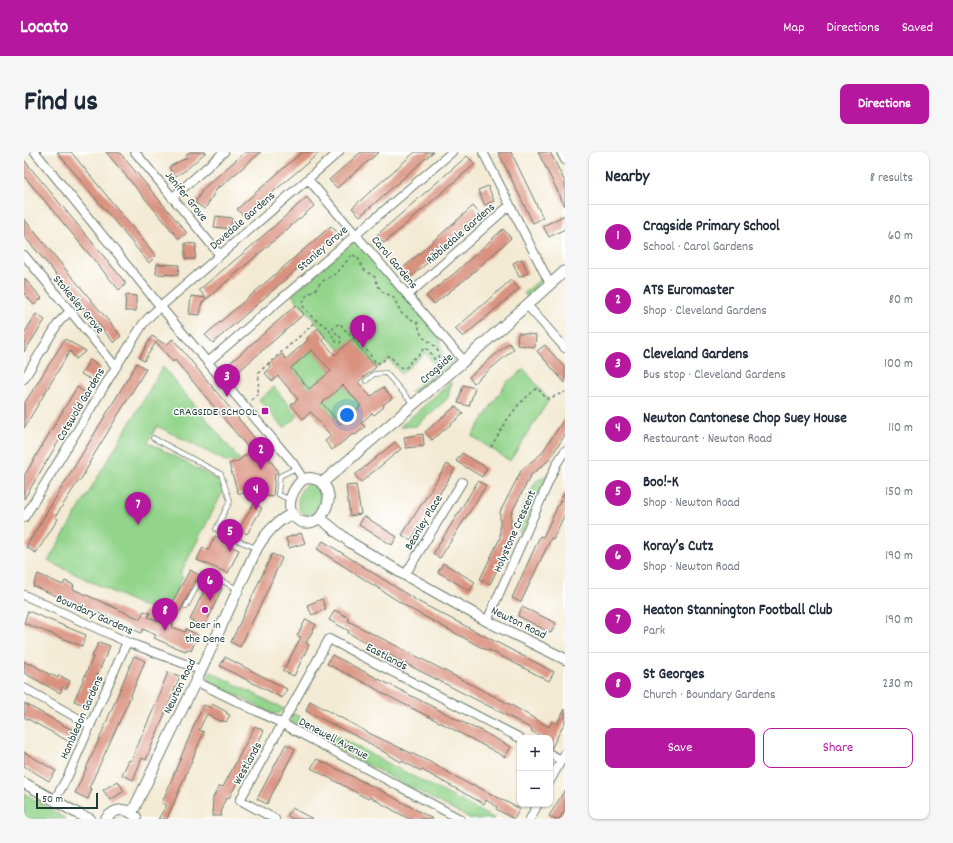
<!DOCTYPE html>
<html lang="en">
<head>
<meta charset="utf-8">
<style>
	body { margin:0; font-family:Dekko,sans-serif; background:#f6f6f7; color:#1f2937 }
	.controls { position:absolute; right:12px; bottom:12px; display:grid; overflow:hidden; border-radius:8px; box-shadow:0 1px 3px #0004 }
	.controls button { width:36px; height:36px; display:grid; place-items:center; padding:0; border:0; border-bottom:1px solid #e0e1e3; background:#fff; color:#1f2937; font:20px sans-serif }
	.scale { position:absolute; left:12px; bottom:10px; width:62px; box-sizing:border-box; padding-left:4px; border:2px solid #1f3d34; border-top:0; font-size:11px; line-height:14px; white-space:nowrap; color:#1f3d34; -webkit-text-stroke:3px #fff; paint-order:stroke }
	.you { position:absolute; left:323px; top:263px; width:14px; height:14px; margin:-10px; border:3px solid #fff; border-radius:50%; background:#1a73e8; box-shadow:0 0 0 6px #1a73e833 }
	.badge { display:grid; place-items:center; width:26px; height:26px; border-radius:50%; background:#b5179e; color:#fff; font-size:13px; font-weight:700 }
	.pin { position:absolute; translate:-50% -33px; filter:drop-shadow(0 1px 2px #0008) }
	.pin::after { content:''; position:absolute; top:21px; width:14px; height:12px; background:inherit; clip-path:polygon(0 0,100% 0,50% 100%) }
	.list { margin:0; padding:0; list-style:none }
	h2 { display:flex; justify-content:space-between; align-items:center; height:52px; margin:0; padding:0 16px; font-size:17px }
	h2 small { font-size:13px; font-weight:400; color:#747a83 }
	.list li { display:grid; grid-template-columns:26px 1fr auto; gap:12px; align-items:center; box-sizing:border-box; height:64px; padding:0 16px; border-top:1px solid #e0e1e3 }
	.list b { display:block; font-size:15px; white-space:nowrap }
	.list p { margin:0; font-size:13px; white-space:nowrap; color:#747a83 }
	.list em { font-size:13px; font-style:normal; color:#747a83 }
	.actions { display:flex; gap:8px; padding:12px 16px }
	.actions a { flex:1; padding:9px 0; border:1px solid #b5179e; border-radius:8px; text-align:center; font-size:14px; color:#b5179e }
	.actions .main { background:#b5179e; color:#fff }
	.map { position:relative; flex:none; width:541px; height:667px; overflow:hidden; border-radius:8px }
	header { display:flex; align-items:center; gap:24px; box-sizing:border-box; height:56px; padding:0 20px; background:#b5179e; color:#fff }
	header strong { font-size:19px }
	nav { display:flex; gap:22px; margin-inline-start:auto; font-size:14px }
	.intro { display:flex; align-items:center; justify-content:space-between; box-sizing:border-box; height:96px; padding:0 24px }
	h1 { margin:0; font-size:28px }
	.button { padding:10px 18px; border-radius:8px; background:#b5179e; color:#fff; font-size:14px; font-weight:700 }
	main { display:flex; gap:24px; padding:0 24px }
	aside { flex:1; background:#fff; border-radius:8px; box-shadow:0 1px 3px #0004 }
	.map>svg:first-child { display:block }
</style>
</head>
<body>
<header>
<strong>Locato</strong>
<nav><a>Map</a><a>Directions</a><a>Saved</a></nav>
</header>
<div class="intro"><h1>Find us</h1><a class="button">Directions</a></div>
<main>
<div class="map">
<svg width="541" height="667" viewBox="0 0 541 667">
	<rect width="100%" height="100%" fill="#fff"/>
	<filter id="ink" filterUnits="userSpaceOnUse"><feTurbulence type="fractalNoise" baseFrequency=".025" numOctaves="2"/><feDisplacementMap in="SourceGraphic" scale="8" xChannelSelector="R" yChannelSelector="G"/><feConvolveMatrix kernelMatrix="1 2 1 2 8 2 1 2 1" color-interpolation-filters="sRGB"/></filter>
	<filter id="wash" filterUnits="userSpaceOnUse"><feTurbulence type="fractalNoise" baseFrequency=".012" numOctaves="4" result="noise"/><feDisplacementMap in="SourceGraphic" scale="16" xChannelSelector="R" yChannelSelector="G"/><feGaussianBlur stdDeviation="0.9" result="paint"/><feColorMatrix in="noise" values="0 0 0 0 0 0 0 0 0 0 0 0 0 0 0 0 0 1.4 0 .05"/><feComposite in="paint" operator="in"/></filter>
	<g filter="url(#wash)">
		<rect width="100%" height="100%" fill="#f3ead3"/>
		<path fill="#93d48b" stroke="#598860" d="M332 87 415 185 420 207 412 214 401 201 377 222 365 207 353 216 328 188 316 198 268 143Z
			M517 127V134L504 146 500 141Z
			M288 198 307 219 285 237 267 216Z
			M429 203V210L420 219 418 217 388 242 386 240Z
			M139 215 216 308 203 310 133 274 124 290 199 331 201 336 156 422 159 425 139 464 24 409Z
			M500 217 525 248 486 309 448 284 482 231Z
			M427 230 424 246 392 274 376 275Z
			M319 233 337 254 316 272 298 251Z
			M250 235 274 264 260 276 235 248Z
			M524 322 497 384 493 369 511 330Z
			M285 331 292 333 297 342 294 358C289 364 284 364 277 360 271 352 274 336 285 331Z
			M187 520 260 557 256 561 248 562 186 530 184 525Z
			M268 561 471 667H447L273 576C268 571 266 568 268 561Z
			M0 641 42 667H0Z"/>
		<g id="blocks">
			<path fill="#da9280" fill-rule="evenodd" d="M33 0H47L132 104 125 111Z
				M82 0H95L163 81 155 87Z
				M166 0H182L162 18 150 25 145 15 164 5 162 3Z
				M221 0H237L195 36V33L181 57 171 51 179 37Z
				M278 0H296L220 65 213 57Z
				M337 0H355L313 36 305 28Z
				M391 0H409L336 64 328 56Z
				M474 0H487L519 66 509 71Z
				M514 0H526L541 30V54Z
				M443 4 451 12 360 91 353 83Z
				M0 8 101 130V133L95 138 0 24Z
				M464 34 470 49 461 53 454 38Z
				M283 45 290 54 178 151 176 163 165 162 167 144 182 146 175 138 223 98Z
				M449 54 457 63 386 126 378 117Z
				M541 63V77L525 85 519 74Z
				M192 64 208 66 207 77 190 75Z
				M0 67 97 184 90 191 0 84Z
				M307 74 314 81 189 191 181 183Z
				M479 77 487 86 444 125 410 152 402 144 432 120Z
				M161 91 172 92 171 107H161Z
				M498 107 504 121 495 125 489 111Z
				M133 112 155 113 154 123 132 122Z
				M0 126 18 146 10 153 0 141Z
				M487 128 495 137 439 185 431 177Z
				M102 143 112 144V159H101Z
				M272 153 280 162 214 220 206 211Z
				M12 162 21 168 0 200V182Z
				M294 176 301 185 298 188 311 203 328 187 352 215 334 230 347 245 359 235 368 246 359 253 360 255 350 263 348 261 337 271 341 275 331 283 329 282 308 298 301 289 307 284 287 260 279 267 267 253 274 247 254 224 248 229 241 221 247 216 245 213 258 202 262 207 284 188 283 186ZM288 198 307 219 285 237 267 216ZM319 233 337 254 316 272 298 251Z
				M494 181 512 183 511 195 493 193Z
				M128 184 142 193 149 187 233 289 232 290 252 316 254 321H251L249 345 234 343 236 339 224 342 214 341 205 312 214 309 227 299 151 208 149 210 132 190 120 209 115 206Z
				M41 187 62 199 52 207 46 199 0 276V252Z
				M485 191 490 197 450 231 445 225Z
				M521 193 541 216V231L513 199Z
				M66 208 76 214 68 228 57 222Z
				M113 211 122 217 65 311H66L56 329 55 328 31 365 34 367 12 401 2 395Z
				M439 233 451 236 445 254 434 251Z
				M53 235 63 242 0 347V324Z
				M432 254 439 262 408 288 401 280Z
				M541 266V283L524 309 507 323 487 362V390L466 432 456 427 476 386V360L498 317 517 302Z
				M399 282 400 294 382 296 380 285Z
				M371 290 377 297 337 330 331 323Z
				M438 301 463 316 458 325 432 309Z
				M423 312 431 317 387 388 378 383Z
				M454 329 462 334 416 406 409 402Z
				M332 333 337 362 326 364 322 334Z
				M541 339V362L529 387 527 386 497 450 488 446 516 384 519 385Z
				M230 351 238 356 223 382 215 377Z
				M340 364 373 385 368 393 335 373Z
				M277 381 281 391 265 396 262 386Z
				M191 384 199 388 198 390 215 398 204 421 173 408 179 395 184 398Z
				M299 389 395 450 530 520 525 529 465 498 464 499 385 456 293 397Z
				M248 402 258 406 239 448 216 495 207 490Z
				M419 411 451 430 446 439 414 420Z
				M166 418 175 423 154 462 145 456Z
				M14 422 39 433 41 429 50 433 49 437 116 467 120 459 126 461 124 465 137 470 138 467 149 472 148 475 161 480 162 477 174 483 167 499 163 497 162 499 150 495 130 486 132 483 119 477 117 481 93 469 9 434Z
				M184 430 198 436 180 476 166 468Z
				M298 447 302 457 288 463 283 453Z
				M498 455 532 471 527 481 494 464Z
				M311 458 325 466 324 469 489 554 525 575 528 569 533 572 541 557V570L527 597 526 586H519L507 579 508 577 482 563 357 499 343 492V491L324 481 325 479 305 468Z
				M4 459 62 483 58 494 0 471Z
				M282 467 292 473 282 491 285 493 270 524 259 519 277 485 273 484Z
				M75 490 86 494 60 553 50 549 69 505 68 504Z
				M308 503 452 577V576L487 595 481 605 421 573 360 542 347 534 303 512Z
				M110 504 121 509 103 553 65 636 68 637 64 647 51 641 74 590Z
				M201 505 263 537 258 546 196 514Z
				M0 509 6 513V511L26 523 27 522 34 526 35 523 46 529 42 537 39 535 36 541 0 521Z
				M144 520 156 524 122 608 118 606 109 628 98 623 105 608 107 609 139 535H138Z
				M286 549 347 582 408 611 448 634V632L496 657 490 667 472 657 473 655 462 648 460 652 398 618 397 619 378 609 377 610 338 587 282 559Z
				M0 551 50 579 44 589 0 565Z
				M188 552 203 560 202 561 206 563 202 570 198 568V570L183 562 175 578 180 580 143 667H134L143 653 138 651 171 571 180 553 187 556Z
				M231 574 240 579 205 646 203 645 198 654 197 664H188L189 646 195 634 199 635Z
				M262 592 271 597 243 652 233 647Z
				M0 600 32 619 25 629 0 614Z
				M293 607 354 637 409 667H385L346 645 344 647 287 616Z
				M94 629 100 639 86 648 79 638Z
				M541 638V658L535 667H530L525 664Z
				M268 656 289 667H269L263 664Z"/>
		</g>
	</g>
	<g filter="url(#ink)">
		<use href="#blocks" fill-opacity="0" stroke="#697a6c" stroke-width="1"/>
		<g fill="none" stroke-linecap="round" stroke-linejoin="round">
			<g stroke="#697a6c" stroke-width="5.5">
				<path id="service" d="M342 229 350 222 362 221 389 252
					M129 286 197 322 206 349 192 377 215 389 232 396
					M266 348 254 342 256 324 272 316
					M162 455 178 424 196 428 214 437"/>
			</g>
			<g stroke="#697a6c" stroke-width="10">
				<path id="minor" d="M11 0 136 154 269 311 279 327
					M111 0 195 102
					M459 0 526 132
					M537 0 541 8
					M284 27 440 209
					M148 46 200 0
					M0 103 92 215
					M384 143 486 53
					M503 153 541 196
					M184 210 428 0
					M0 227 35 170 46 159
					M0 366 92 215 119 172 127 163 315 0
					M381 423 438 330
					M0 443 103 490 177 518
					M463 469 533 311 541 299
					M171 529 259 572 436 667
					M0 536 66 573
					M526 602 537 608
					M526 629 541 601
					M30 649 44 624 103 490
					M251 667 216 648 305 487 496 586
					M506 667 514 652"/>
			</g>
			<g stroke="#697a6c" stroke-width="12">
				<path id="tertiary" d="M286 326C295 327 302 332 304 341 306 346 304 351 302 356 289 388 244 363 279 327Z
					M298 331 440 209 541 119
					M296 366 327 391 381 423 463 469 541 507
					M0 631 58 664 66 667
					M108 661 179 514 233 396C243 380 251 371 267 362
					M82 667C90 656 103 655 112 665"/>
			</g>
			<path stroke="#697a6c" stroke-width="1.5" stroke-dasharray="3 3" stroke-linecap="butt" d="M329 103 334 106 339 117 351 125 354 134 359 140 369 145 378 162 394 171C395 176 396 183 400 186 406 191 417 196 414 206L410 207 405 198 400 196 394 204 387 208 385 213 381 216 376 215 366 204H364L357 211H352C346 202 338 193 329 185 323 180 321 179 316 171L309 175V178L318 187 316 191H313L310 186 303 175 289 166 279 154V150L282 144 292 137 297 130 313 121 327 104Z
				M227 248 234 243 235 220 293 169
				M467 295 483 268 495 252 513 236 523 247 541 240"/>
			<use href="#service" stroke="#fff" stroke-width="4"/>
			<use href="#minor" stroke="#fff" stroke-width="8"/>
			<use href="#tertiary" stroke="#fff" stroke-width="10"/>
		</g>
	</g>
	<g fill="#b5179e" stroke="#fff" stroke-width="1.5">
		<rect x="237" y="255" width="8" height="8" rx="2"/>
		<circle cx="181" cy="458" r="4"/>
	</g>
	<g text-anchor="middle" stroke-width="3" stroke-linejoin="round" paint-order="stroke">
		<g font-size="12" fill="#1f3d34" stroke="#fff">
			<text transform="translate(163 44) rotate(51)" y="4">Jenifer Grove</text>
			<text transform="translate(218 68) rotate(-41)" y="4">Dovedale Gardens</text>
			<text transform="translate(436 81) rotate(-41)" y="4">Ribbledale Gardens</text>
			<text transform="translate(298 96) rotate(-41)" y="4">Stanley Grove</text>
			<text transform="translate(371 110) rotate(50)" y="4">Carol Gardens</text>
			<text transform="translate(55 152) rotate(50)" y="4">Stokesley Grove</text>
			<text transform="translate(412 216) rotate(-41)" y="4">Cragside</text>
			<text transform="translate(56 252) rotate(-59)" y="4">Cotswold Gardens</text>
			<text transform="translate(399 370) rotate(-59)" y="4">Beanley Place</text>
			<text transform="translate(490 379) rotate(-66)" y="4">Holystone Crescent</text>
			<text transform="translate(71 462) rotate(24)" y="4">Boundary Gardens</text>
			<text transform="translate(495 470) rotate(26)" y="4">Newton Road</text>
			<text transform="translate(363 504) rotate(28)" y="4">Eastlands</text>
			<text transform="translate(155 534) rotate(-64)" y="4">Newton Road</text>
			<text transform="translate(57 565) rotate(-66)" y="4">Hambledon Gardens</text>
			<text transform="translate(310 586) rotate(28)" y="4">Denewell Avenue</text>
			<text transform="translate(223 611) rotate(-61)" y="4">Westlands</text>
		</g>
		<g font-size="12" fill="#1f3d34" stroke="#fff" text-anchor="end">
			<text x="233" y="263">CRAGSIDE SCHOOL</text>
			<text x="181" y="476" text-anchor="middle">Deer in<tspan x="181" dy="14">the Dene</tspan></text>
		</g>
	</g>
</svg>
<div class="controls">
<button>+</button>
<button>−</button>
</div>
<div class="scale">50 m</div>
<div class="you"></div>
<div class="pin badge" style="left:339px;top:196px">1</div>
<div class="pin badge" style="left:237px;top:318px">2</div>
<div class="pin badge" style="left:203px;top:245px">3</div>
<div class="pin badge" style="left:232px;top:358px">4</div>
<div class="pin badge" style="left:206px;top:400px">5</div>
<div class="pin badge" style="left:186px;top:449px">6</div>
<div class="pin badge" style="left:114px;top:373px">7</div>
<div class="pin badge" style="left:141px;top:479px">8</div>
</div>
<aside>
<h2>Nearby<small>8 results</small></h2>
<ul class="list">
<li><span class="badge">1</span><div><b>Cragside Primary School</b><p>School · Carol Gardens</p></div><em>60 m</em></li>
<li><span class="badge">2</span><div><b>ATS Euromaster</b><p>Shop · Cleveland Gardens</p></div><em>80 m</em></li>
<li><span class="badge">3</span><div><b>Cleveland Gardens</b><p>Bus stop · Cleveland Gardens</p></div><em>100 m</em></li>
<li><span class="badge">4</span><div><b>Newton Cantonese Chop Suey House</b><p>Restaurant · Newton Road</p></div><em>110 m</em></li>
<li><span class="badge">5</span><div><b>Boo!-K</b><p>Shop · Newton Road</p></div><em>150 m</em></li>
<li><span class="badge">6</span><div><b>Koray’s Cutz</b><p>Shop · Newton Road</p></div><em>190 m</em></li>
<li><span class="badge">7</span><div><b>Heaton Stannington Football Club</b><p>Park</p></div><em>190 m</em></li>
<li><span class="badge">8</span><div><b>St Georges</b><p>Church · Boundary Gardens</p></div><em>230 m</em></li>
</ul>
<div class="actions"><a class="main">Save</a><a>Share</a></div>
</aside>
</main>
</body>
</html>
